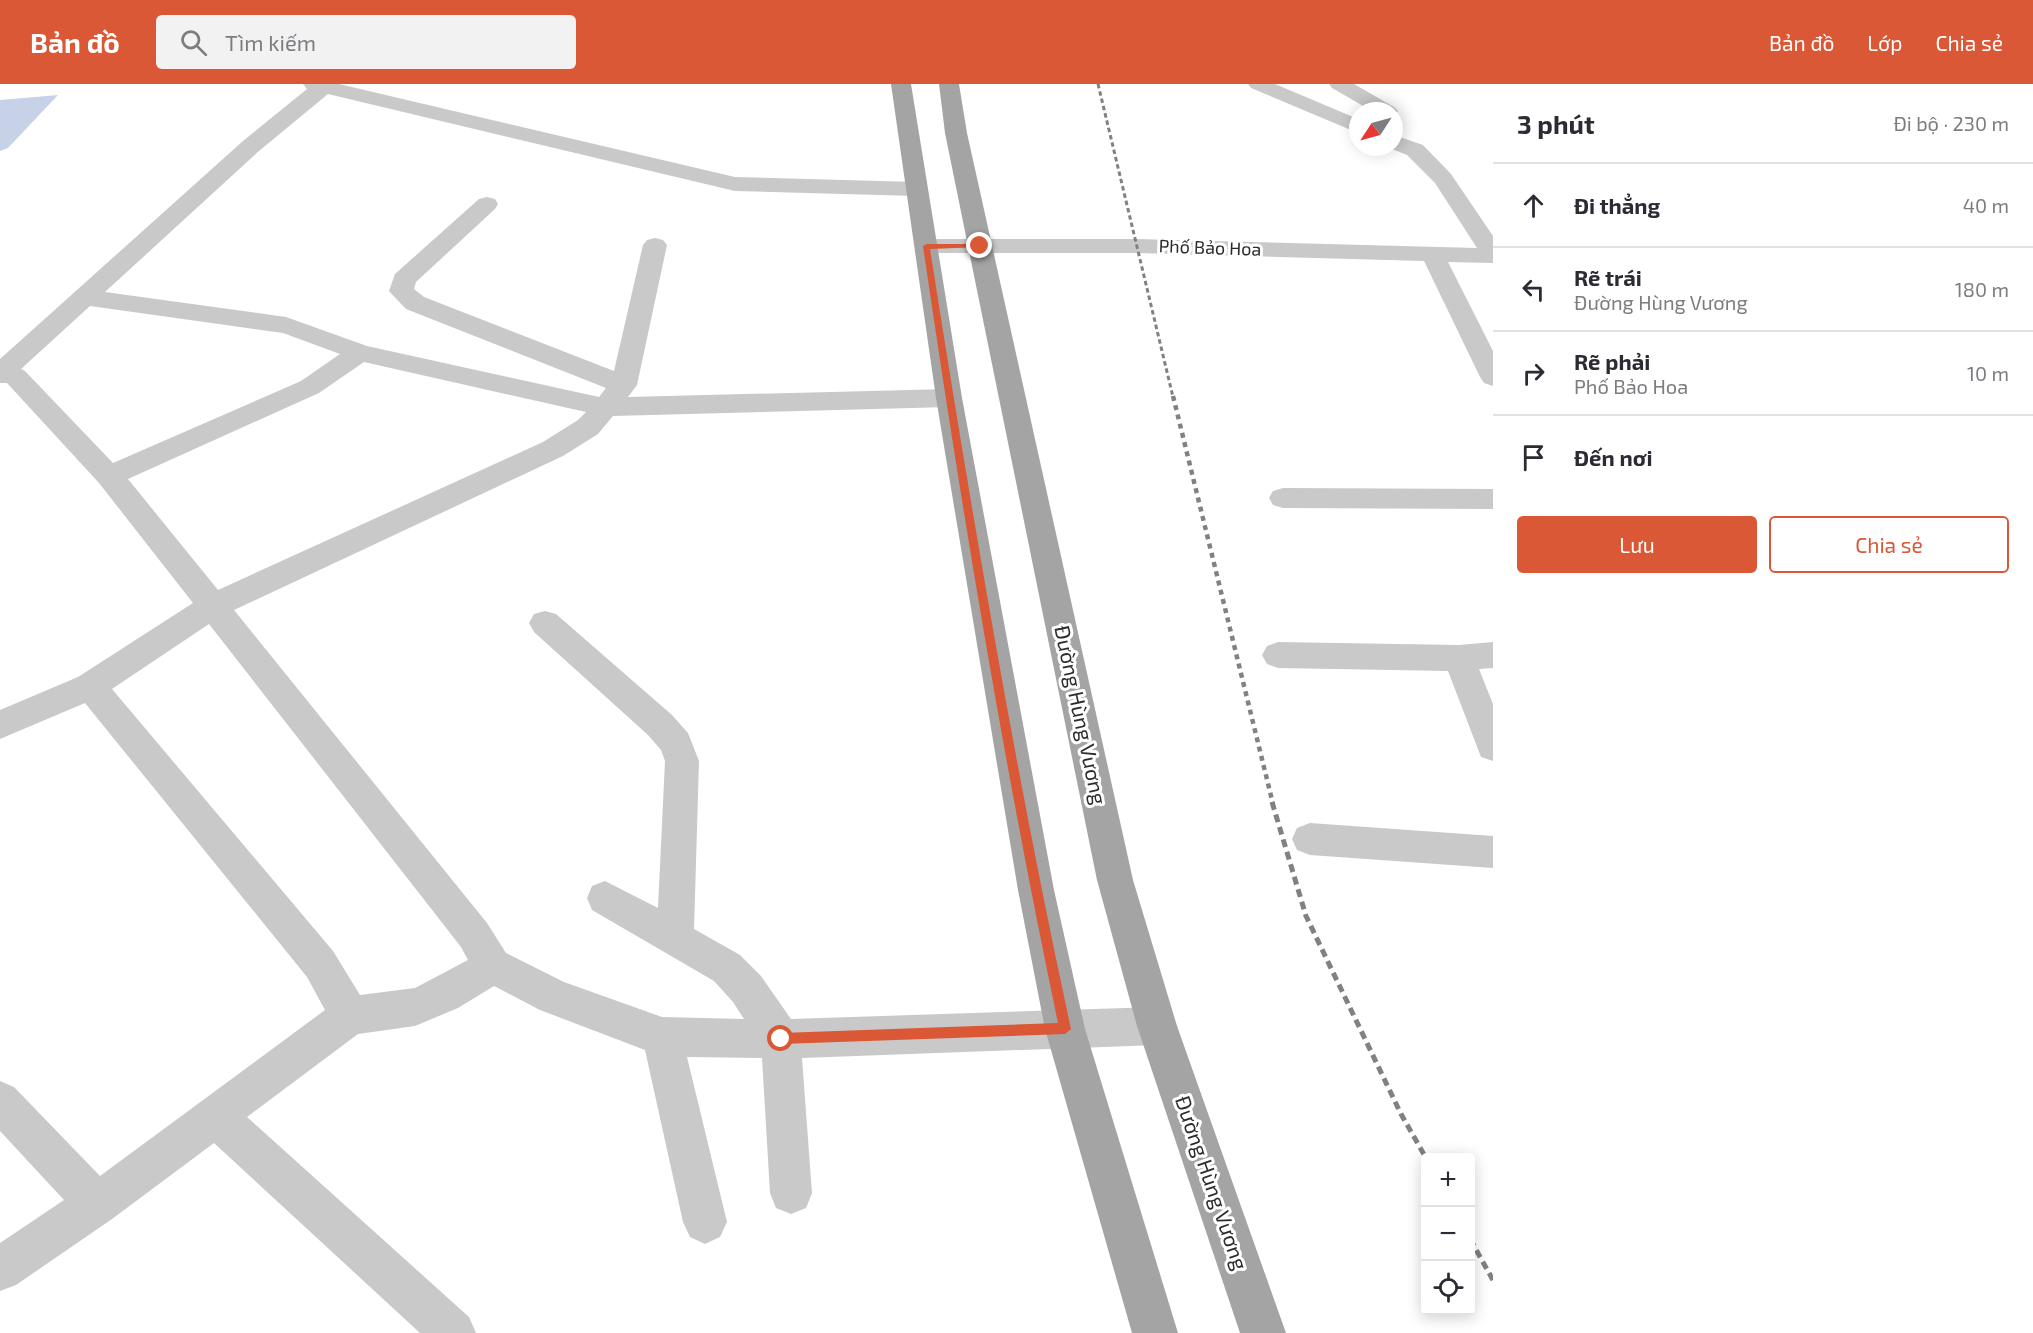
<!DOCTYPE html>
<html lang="vi">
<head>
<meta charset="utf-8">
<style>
	body { margin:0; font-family:"Exo 2",sans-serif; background:#f2f2f3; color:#2b2b33 }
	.controls { position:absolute; right:18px; bottom:18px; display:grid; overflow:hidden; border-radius:6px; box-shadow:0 3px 15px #0003 }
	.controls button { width:54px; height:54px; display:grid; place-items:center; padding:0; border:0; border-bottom:2px solid #e1e1e2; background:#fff; color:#2b2b33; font:30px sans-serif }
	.compass { position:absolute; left:1349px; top:18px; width:54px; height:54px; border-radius:50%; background:#fff; box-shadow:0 3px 15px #0003; rotate:234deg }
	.stop { position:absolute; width:18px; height:18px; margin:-14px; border:4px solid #da5836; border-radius:50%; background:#fff }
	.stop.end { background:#da5836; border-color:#fff; box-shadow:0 2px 6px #0008 }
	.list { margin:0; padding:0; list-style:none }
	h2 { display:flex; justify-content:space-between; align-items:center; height:78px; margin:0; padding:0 24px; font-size:26px }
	h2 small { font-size:20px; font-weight:400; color:#7c7c81 }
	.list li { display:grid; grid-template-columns:39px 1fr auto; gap:18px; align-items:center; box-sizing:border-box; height:84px; padding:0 24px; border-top:2px solid #e1e1e2 }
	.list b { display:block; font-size:22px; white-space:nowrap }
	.list p { margin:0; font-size:20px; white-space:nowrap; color:#7c7c81 }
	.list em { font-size:20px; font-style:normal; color:#7c7c81 }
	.actions { display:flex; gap:12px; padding:18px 24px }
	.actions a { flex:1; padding:14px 0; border:2px solid #da5836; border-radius:6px; text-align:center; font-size:21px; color:#da5836 }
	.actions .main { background:#da5836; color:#fff }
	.icon { flex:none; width:33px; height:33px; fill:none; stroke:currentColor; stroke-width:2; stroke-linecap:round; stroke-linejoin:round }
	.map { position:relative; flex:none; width:1493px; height:1249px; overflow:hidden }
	header { display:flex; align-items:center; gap:36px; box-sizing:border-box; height:84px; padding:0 30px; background:#da5836; color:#fff }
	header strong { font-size:28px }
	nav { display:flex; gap:33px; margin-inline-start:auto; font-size:21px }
	.search { width:420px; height:54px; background:#f2f2f3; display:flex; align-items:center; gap:15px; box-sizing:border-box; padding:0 21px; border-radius:6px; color:#7c7c81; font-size:22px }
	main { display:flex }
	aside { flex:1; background:#fff }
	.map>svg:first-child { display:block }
</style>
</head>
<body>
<header>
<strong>Bản đồ</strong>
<div class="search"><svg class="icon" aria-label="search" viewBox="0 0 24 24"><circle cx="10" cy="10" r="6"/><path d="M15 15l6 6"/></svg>Tìm kiếm</div>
<nav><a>Bản đồ</a><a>Lớp</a><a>Chia sẻ</a></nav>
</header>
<main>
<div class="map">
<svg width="1493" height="1249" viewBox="0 0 1493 1249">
	<rect width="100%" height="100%" fill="#fff"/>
	<path fill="#c7d2e8" d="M58 11 8 64 0 67V16Z"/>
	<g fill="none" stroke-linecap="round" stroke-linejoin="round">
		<path fill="#c9c9c9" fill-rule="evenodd" d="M303 0H339L735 93 916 98 924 100 927 105 924 110 916 112 735 107 328 10 259 67 105 208 286 233 367 262 599 313 606 304 406 225 389 207 395 190 479 115 487 113 495 115 498 120 495 125 416 198 414 205 424 213 614 287 643 161 647 156 655 154 663 156 667 161 637 301 628 313 949 305 958 308 962 314 958 320 949 323 613 332 598 350 563 372 234 526 487 839 506 869 564 898 662 933 744 935 733 918 714 897 592 826 587 814 592 802 605 797 658 824 665 677 661 666 648 651 534 548 529 539 534 530 545 527 556 530 672 631 688 649 699 677 694 845 740 871 761 892 791 935 1157 923 1171 928 1177 942 1171 956 1157 961 802 974 812 1109 806 1124 791 1130 776 1124 770 1109 762 974 687 973 727 1138 720 1153 705 1160 690 1153 683 1138 645 966 540 926 494 902 458 924 415 942 358 950 247 1033 469 1233 476 1249H420L214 1059 112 1135 16 1201 0 1207V1159L64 1116 0 1047V997L14 1003 100 1092 325 926 307 893 85 619 0 655V626L78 593 193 519 99 399 7 299H0V275L243 57 307 5ZM90 222 283 249 340 270 301 297 113 379 25 287 21 285ZM364 278 586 328 578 336 543 358 218 506 128 395 319 309ZM209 540 461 863 468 876 415 904 360 911 333 867 112 605Z
			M1248 0H1275L1358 35V49L1251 4Z
			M1329 0H1354L1394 23 1398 27 1394 32V27H1372L1332 4Z
			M1394 51 1423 61 1451 90 1493 152V179L1448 178 1493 267V302L1484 299 1480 293 1424 177 1137 169H926L918 167 914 162 918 157 926 155H1137L1477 164 1435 99 1407 71 1387 63H1394Z
			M1283 404 1493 405V425L1283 424 1273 421 1269 414 1273 407Z
			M1278 558 1459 561 1493 558V584L1479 585 1493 620V677L1481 673 1448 587 1278 584 1267 580 1262 571 1267 562Z
			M1310 739 1493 752V784L1310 771 1297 766 1292 755 1297 744Z"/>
		<path fill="#a4a4a4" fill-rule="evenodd" d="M891 0H911L962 314 1054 806 1085 945 1178 1249H1132L1045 945 1018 806 936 314Z
			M939 0H959L967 49 1133 796 1177 942 1286 1249H1240L1137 942 1097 796 945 49Z"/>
		<path stroke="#818181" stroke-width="3" stroke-dasharray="4.5 3" stroke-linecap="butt" d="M1098 0 1173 313"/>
		<path stroke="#818181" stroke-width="4.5" stroke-dasharray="5 4.5" stroke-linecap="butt" d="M1173 312 1273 720"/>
		<path stroke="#818181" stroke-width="5" stroke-dasharray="8 5" stroke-linecap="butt" d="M1272 718 1306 832 1401 1030 1426 1074
			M1470 1155 1493 1196"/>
	</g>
	<path fill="#da5836" d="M980 160 982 163 930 165C971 425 1015 687 1071 945L1065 950 781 960 775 955 781 949 1058 939C1004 682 961 422 923 162L927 160Z"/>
	<g text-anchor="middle" stroke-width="6" stroke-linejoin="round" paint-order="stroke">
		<g font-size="18" fill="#2c2c2c" stroke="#fff">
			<text transform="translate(1210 164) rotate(2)" y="6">Phố Bảo Hoa</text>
		</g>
		<g font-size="21" fill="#2c2c2c" stroke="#fff">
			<text transform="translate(1080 631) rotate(78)" y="7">Đường Hùng Vương</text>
			<text transform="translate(1211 1099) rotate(71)" y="7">Đường Hùng Vương</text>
		</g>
	</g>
</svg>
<div class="controls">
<button>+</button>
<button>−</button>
<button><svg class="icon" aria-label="locate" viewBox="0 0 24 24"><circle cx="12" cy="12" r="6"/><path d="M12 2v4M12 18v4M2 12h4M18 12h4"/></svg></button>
</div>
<svg class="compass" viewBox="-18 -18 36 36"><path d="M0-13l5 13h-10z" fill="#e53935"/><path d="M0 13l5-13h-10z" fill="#7c7c81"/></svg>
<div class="stop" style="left:781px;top:955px"></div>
<div class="stop end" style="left:980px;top:162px"></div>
</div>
<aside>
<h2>3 phút<small>Đi bộ · 230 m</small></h2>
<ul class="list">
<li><svg class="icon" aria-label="ahead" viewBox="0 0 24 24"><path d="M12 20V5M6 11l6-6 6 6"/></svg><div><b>Đi thẳng</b></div><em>40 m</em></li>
<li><svg class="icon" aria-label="left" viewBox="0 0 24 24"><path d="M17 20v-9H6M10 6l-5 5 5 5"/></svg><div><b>Rẽ trái</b><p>Đường Hùng Vương</p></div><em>180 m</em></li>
<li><svg class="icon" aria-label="right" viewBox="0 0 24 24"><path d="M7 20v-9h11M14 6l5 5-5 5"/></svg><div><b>Rẽ phải</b><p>Phố Bảo Hoa</p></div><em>10 m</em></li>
<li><svg class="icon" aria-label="arrive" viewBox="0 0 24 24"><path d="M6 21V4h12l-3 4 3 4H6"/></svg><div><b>Đến nơi</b></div></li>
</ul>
<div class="actions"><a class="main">Lưu</a><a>Chia sẻ</a></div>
</aside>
</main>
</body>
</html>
